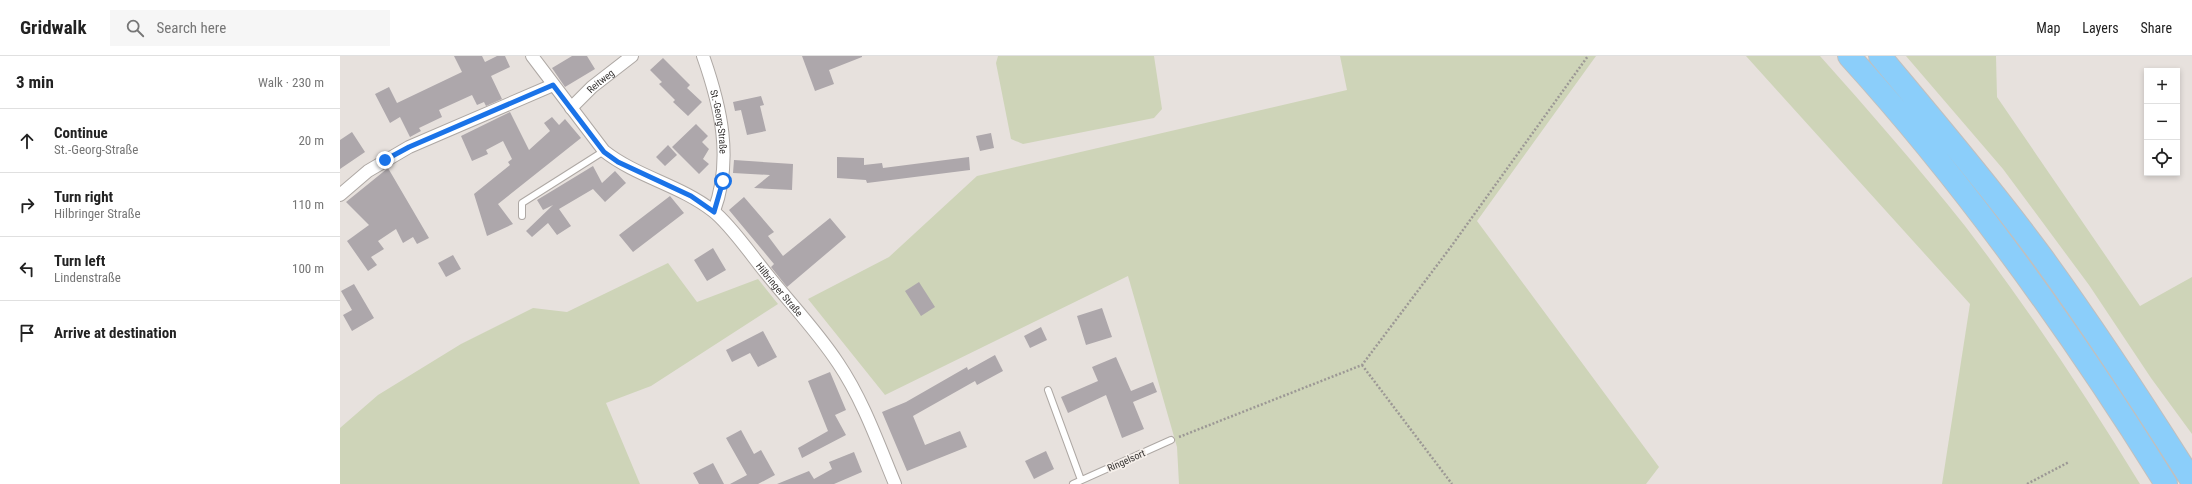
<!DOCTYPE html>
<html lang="en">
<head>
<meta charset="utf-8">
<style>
	body { margin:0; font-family:"Roboto Condensed",sans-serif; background:#f6f6f6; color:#222 }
	.controls { position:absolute; right:12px; top:12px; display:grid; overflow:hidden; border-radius:0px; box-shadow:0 2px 6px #0003 }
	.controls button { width:36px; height:36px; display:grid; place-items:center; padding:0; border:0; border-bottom:1px solid #e0e0e0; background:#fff; color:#222; font:20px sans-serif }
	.stop { position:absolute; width:12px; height:12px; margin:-9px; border:3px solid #1a73e8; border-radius:50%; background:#fff }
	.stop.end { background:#1a73e8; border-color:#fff; box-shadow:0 1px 4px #0008 }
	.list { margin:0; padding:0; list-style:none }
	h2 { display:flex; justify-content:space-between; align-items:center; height:52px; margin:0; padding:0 16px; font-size:17px }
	h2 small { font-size:13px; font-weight:400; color:#767676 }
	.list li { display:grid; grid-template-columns:26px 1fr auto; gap:12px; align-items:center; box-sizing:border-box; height:64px; padding:0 16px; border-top:1px solid #e0e0e0 }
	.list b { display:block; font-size:15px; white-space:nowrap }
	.list p { margin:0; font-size:13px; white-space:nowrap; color:#767676 }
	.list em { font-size:13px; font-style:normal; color:#767676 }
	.icon { flex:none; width:22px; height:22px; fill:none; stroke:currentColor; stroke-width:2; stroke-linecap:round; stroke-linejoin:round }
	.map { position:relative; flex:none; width:1852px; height:428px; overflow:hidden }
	header { display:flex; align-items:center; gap:24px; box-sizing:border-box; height:56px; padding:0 20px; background:#fff; border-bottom:1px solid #e0e0e0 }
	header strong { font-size:19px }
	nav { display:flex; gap:22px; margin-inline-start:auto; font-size:14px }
	.search { width:280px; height:36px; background:#f6f6f6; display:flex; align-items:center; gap:10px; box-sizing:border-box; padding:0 14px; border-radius:0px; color:#767676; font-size:15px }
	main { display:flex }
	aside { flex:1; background:#fff }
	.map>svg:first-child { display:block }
</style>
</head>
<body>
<header>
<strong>Gridwalk</strong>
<div class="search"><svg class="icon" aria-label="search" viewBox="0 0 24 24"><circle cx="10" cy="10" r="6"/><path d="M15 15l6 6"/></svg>Search here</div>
<nav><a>Map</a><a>Layers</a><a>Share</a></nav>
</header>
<main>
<aside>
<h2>3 min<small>Walk · 230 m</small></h2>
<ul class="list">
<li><svg class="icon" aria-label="ahead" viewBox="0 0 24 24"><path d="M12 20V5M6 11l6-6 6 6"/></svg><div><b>Continue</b><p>St.-Georg-Straße</p></div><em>20 m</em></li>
<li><svg class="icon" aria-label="right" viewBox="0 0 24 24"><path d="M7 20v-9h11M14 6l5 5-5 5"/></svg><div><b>Turn right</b><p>Hilbringer Straße</p></div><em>110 m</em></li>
<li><svg class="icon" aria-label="left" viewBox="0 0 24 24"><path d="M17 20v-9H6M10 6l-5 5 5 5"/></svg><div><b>Turn left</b><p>Lindenstraße</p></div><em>100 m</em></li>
<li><svg class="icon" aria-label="arrive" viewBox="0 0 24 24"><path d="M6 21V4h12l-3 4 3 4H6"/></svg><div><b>Arrive at destination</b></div></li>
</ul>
</aside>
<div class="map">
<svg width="1852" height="428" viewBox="0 0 1852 428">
	<rect width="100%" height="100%" fill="#e7e1dd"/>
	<path fill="#ced4b8" d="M658 0H814L822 53 814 62 683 88 671 83 656 7Z
		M1000 0H1256L1137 165 1319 411 1306 428H839L837 391 788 220 545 339 468 243 549 201 637 120 1007 34Z
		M1406 0H1480C1529 55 1579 112 1625 170 1688 252 1746 340 1800 428H1602L1630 248Z
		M1566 0H1656L1657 41 1800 250 1852 221V378L1811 322 1749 229 1663 113Z
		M328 207 357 246 418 223 438 248 311 330 266 347 300 428H0V372L38 339 121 288 193 252 227 256Z"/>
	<path fill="#ada7ab" d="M114 0H142L145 6 157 0H165L170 11 151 20 162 43 146 50 144 46 137 49 132 39 99 54 102 61 79 72 81 75 70 81 60 61 50 67 35 38 49 31 57 47 122 16Z
		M232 0H247L255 13 225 31 212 12Z
		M462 0H522V1L489 14 494 28 475 35Z
		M323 2 350 29 347 32 362 46 348 60 333 46 335 44 319 28 322 26 310 14Z
		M421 40 424 49 420 50 426 75 407 79 401 54 395 55 393 46Z
		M170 56 189 94 210 75 204 67 212 61 219 69 225 63 241 82 158 148 173 168 147 180 134 138 170 109 168 106 172 103 163 85 146 94 148 98 132 105 121 80Z
		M356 68 368 80 362 86 369 93 363 103 369 108 359 118 332 91Z
		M12 76 25 96 0 113V84Z
		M651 77 654 92 640 95 636 80Z
		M328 89 337 99 325 110 316 101Z
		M497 101 524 102V109L542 107 543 112 629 101 630 114 527 127 526 124 497 122Z
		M394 104 453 108 452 134 414 132 430 119 393 117Z
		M253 110 262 127 275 115 286 127 265 146 253 133 219 153 231 170 217 179 208 167 192 181 186 175 213 149 203 154 197 144Z
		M48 112 89 182 77 188 73 181 63 187 56 173 38 185 44 193 31 201 37 209 28 215 7 185 29 169 6 146Z
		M330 140 344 157 293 196 279 179Z
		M404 141 434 176 428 180 443 200 490 162 506 181 447 231 431 211 434 208 389 154Z
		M373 192 386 214 367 225 354 204Z
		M113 199 121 213 106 221 98 207Z
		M579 226 595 251 581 260 565 235Z
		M14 228 34 262 12 275 3 259 12 254 1 235Z
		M762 252 772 281 746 289 737 260Z
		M701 271 707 284 690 292 684 280Z
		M423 275 437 301 418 311 410 297 392 306 386 294Z
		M655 299 663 315 637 329 635 325 573 360 585 389 620 375 627 391 567 415 542 356 566 346 627 311 628 314Z
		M776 301 791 335 813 326 817 336 793 346 804 373 782 382 766 339 728 357 721 341 758 325 752 311Z
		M490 316 506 354 495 359 506 379 462 402 458 392 488 375 468 325Z
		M401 374 414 398 421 394 435 419 418 428H390L407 419 386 382Z
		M706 395 714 413 694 423 685 405Z
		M514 396 522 416 494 428H437L469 415 474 423 492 413 489 406Z
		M373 407 384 428H359L353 417Z"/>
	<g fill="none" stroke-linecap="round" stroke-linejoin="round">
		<g stroke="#aea8a4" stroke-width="8">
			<path id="service" d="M182 160V147L264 95
				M708 334 741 424
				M733 428 831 384"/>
		</g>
		<g stroke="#aea8a4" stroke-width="14">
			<g id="minor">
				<path id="s1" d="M192 0 264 95C297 121 340 129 373 155 390 168 412 200 426 217 450 247 477 275 498 307 523 344 538 387 555 428"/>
				<path id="s2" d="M363 0C381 51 393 103 374 155"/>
				<path id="s3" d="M231 52 252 31 292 0"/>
				<path d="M0 139 28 115 69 91 213 29"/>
			</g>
		</g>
		<g stroke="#c0bfbe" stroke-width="24">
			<path id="motorway" d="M1509 0C1628 131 1732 277 1826 428
				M1540 0C1595 66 1651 132 1702 201 1755 274 1804 349 1852 425"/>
		</g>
		<path stroke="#9c9895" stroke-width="2.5" stroke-dasharray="2 2" stroke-linecap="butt" d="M1022 309 1112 428
			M839 381 1022 309 1110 192 1248 0
			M1687 428 1729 406"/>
		<use href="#service" stroke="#fff" stroke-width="6"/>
		<use href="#minor" stroke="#fff" stroke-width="12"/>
		<use href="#motorway" stroke="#8bcefa" stroke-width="22"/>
	</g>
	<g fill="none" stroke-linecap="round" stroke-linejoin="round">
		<path stroke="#1a73e8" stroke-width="5" d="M45 104 69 91 213 29 264 96 278 106 351 140 374 156 383 125"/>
	</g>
	<g text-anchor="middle" stroke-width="3.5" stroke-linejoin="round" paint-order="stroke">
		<g font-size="10" fill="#393635" stroke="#f5efea">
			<text dy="4" stroke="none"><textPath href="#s3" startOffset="40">Reitweg</textPath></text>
			<text dy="4" stroke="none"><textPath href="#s2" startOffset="68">St.-Georg-Straße</textPath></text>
			<text dy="4" stroke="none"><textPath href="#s1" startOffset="347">Hilbringer Straße</textPath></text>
			<text transform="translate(786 404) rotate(-24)" y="4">Ringelsort</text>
		</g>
	</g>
</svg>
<div class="controls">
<button>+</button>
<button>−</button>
<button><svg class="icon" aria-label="locate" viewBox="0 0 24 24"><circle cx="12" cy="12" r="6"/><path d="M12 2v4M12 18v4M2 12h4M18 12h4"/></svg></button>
</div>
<div class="stop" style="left:383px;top:125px"></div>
<div class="stop end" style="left:45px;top:104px"></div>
</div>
</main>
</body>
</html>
